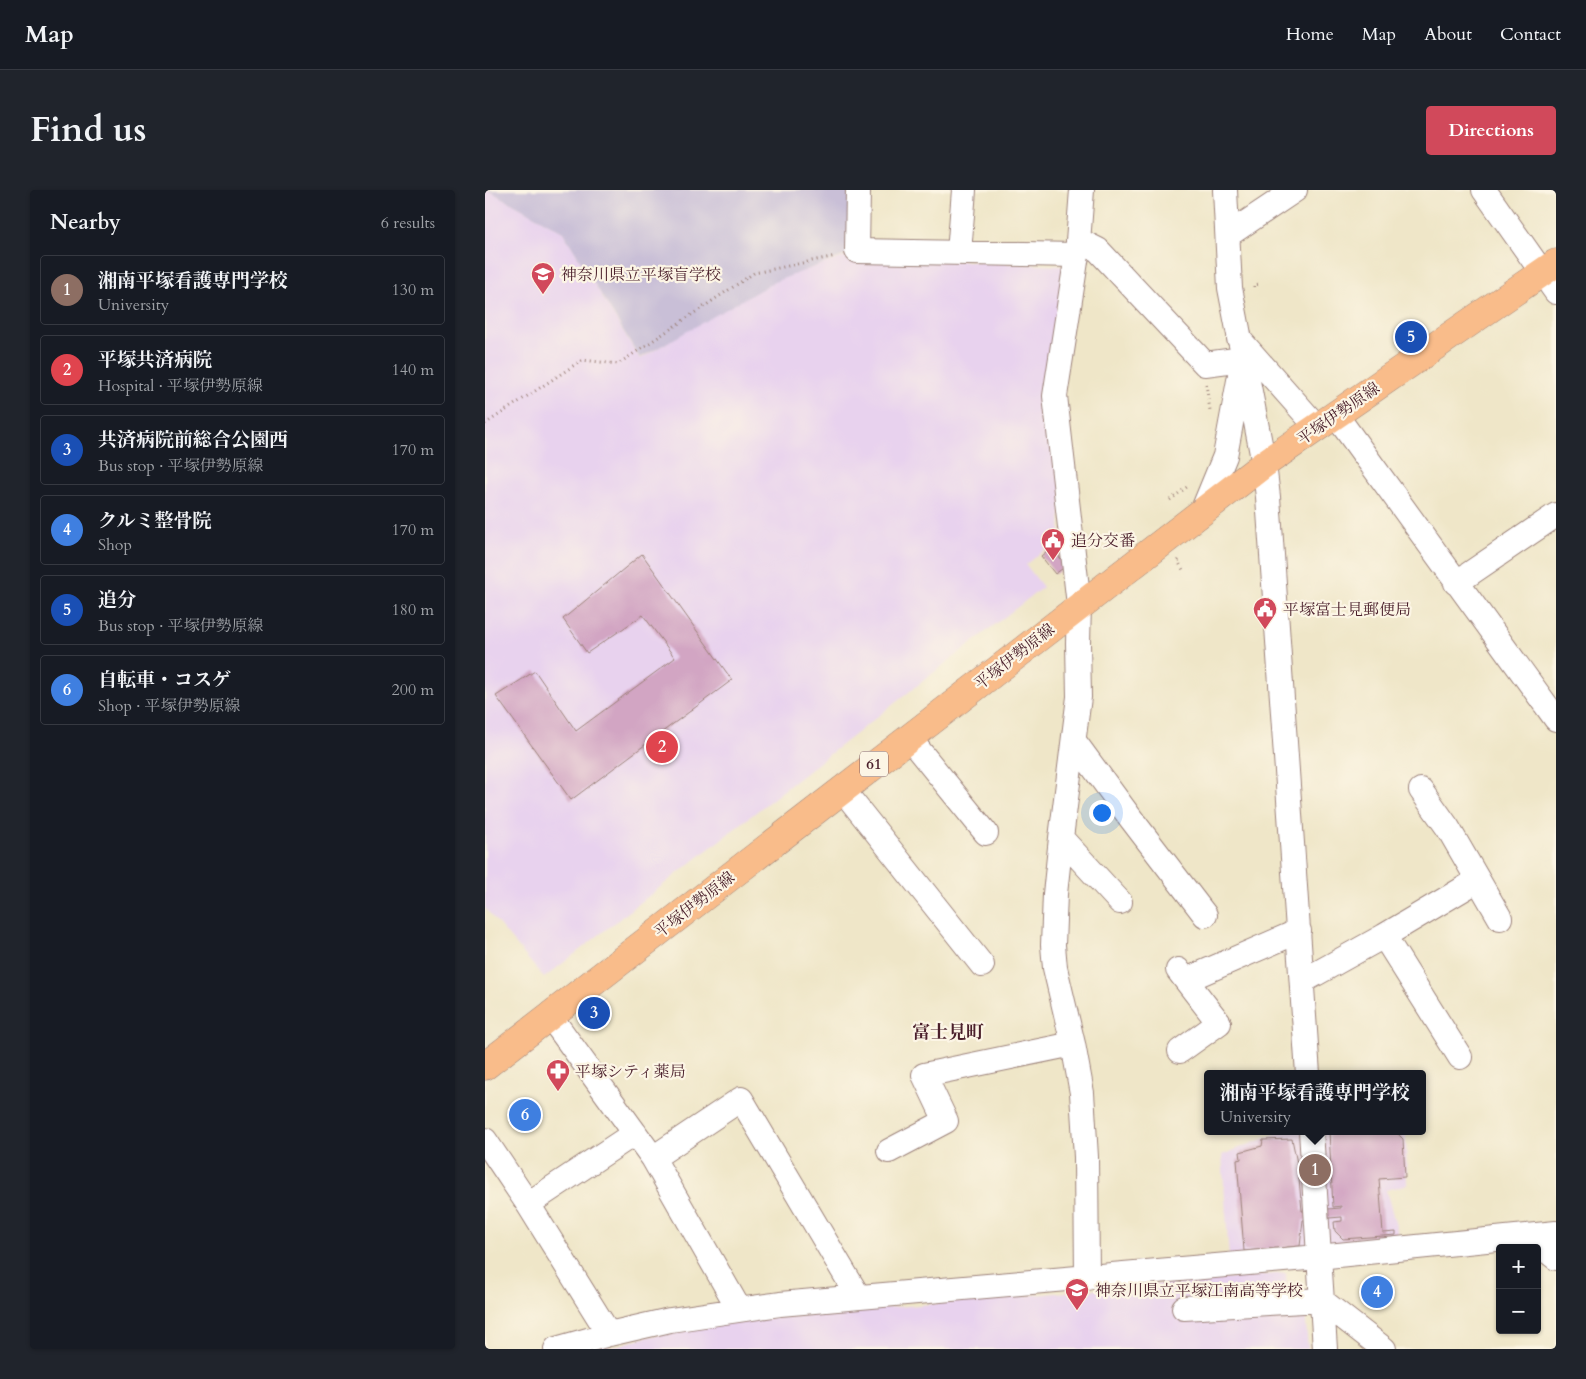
<!DOCTYPE html>
<html lang="en">
<head>
<meta charset="utf-8">
<style>
	body { margin:0; font-family:Cardo,"Noto Serif JP",serif; background:#20242c; color:#f1f3f6 }
	.controls { position:absolute; right:15px; bottom:15px; display:grid; overflow:hidden; border-radius:5px; box-shadow:0 1px 4px #0004 }
	.controls button { width:45px; height:45px; display:grid; place-items:center; padding:0; border:0; border-bottom:1px solid #363941; background:#171b24; color:#f1f3f6; font:25px sans-serif }
	.you { position:absolute; left:616px; top:622px; width:18px; height:18px; margin:-12px; border:4px solid #fff; border-radius:50%; background:#1a73e8; box-shadow:0 0 0 8px #1a73e833 }
	.badge { display:grid; place-items:center; width:32px; height:32px; border-radius:50%; background:#d1495b; color:#fff; font-size:16px; font-weight:700 }
	.pin { position:absolute; translate:-50% -50%; border:2px solid #fff; box-shadow:0 1px 5px #0006 }
	.popup { position:absolute; left:719px; top:880px; width:222px; height:65px; box-sizing:border-box; display:grid; place-content:center; border-radius:5px; background:#171b24; filter:drop-shadow(0 1px 4px #0005); font-size:16px; white-space:nowrap; color:#9ea1a6 }
	.popup b { font-size:19px; color:#f1f3f6 }
	.popup::after { content:''; position:absolute; left:50%; top:100%; margin-left:-10px; border:10px solid transparent; border-top-color:#171b24 }
	.list { margin:0; padding:0; list-style:none }
	h2 { display:flex; justify-content:space-between; align-items:center; height:65px; margin:0; padding:0 20px; font-size:21px }
	h2 small { font-size:16px; font-weight:400; color:#9ea1a6 }
	.list li { display:grid; grid-template-columns:32px 1fr auto; gap:15px; align-items:center; box-sizing:border-box; height:70px; margin:0 10px 10px; padding:0 10px; border:1px solid #363941; border-radius:5px }
	.list b { display:block; font-size:19px; white-space:nowrap }
	.list p { margin:0; font-size:16px; white-space:nowrap; color:#9ea1a6 }
	.list em { font-size:16px; font-style:normal; color:#9ea1a6 }
	.map { position:relative; flex:none; width:1071px; height:1159px; overflow:hidden; border-radius:5px }
	header { display:flex; align-items:center; gap:30px; box-sizing:border-box; height:70px; padding:0 25px; background:#171b24; border-bottom:1px solid #363941 }
	header strong { font-size:24px }
	nav { display:flex; gap:28px; margin-inline-start:auto; font-size:18px }
	.intro { display:flex; align-items:center; justify-content:space-between; box-sizing:border-box; height:120px; padding:0 30px }
	h1 { margin:0; font-size:35px }
	.button { padding:12px 22px; border-radius:5px; background:#d1495b; color:#fff; font-size:18px; font-weight:700 }
	main { display:flex; gap:30px; padding:0 30px }
	aside { flex:1; background:#171b24; border-radius:5px; box-shadow:0 1px 4px #0004 }
	.map>svg:first-child { display:block }
</style>
</head>
<body>
<header>
<strong>Map</strong>
<nav><a>Home</a><a>Map</a><a>About</a><a>Contact</a></nav>
</header>
<div class="intro"><h1>Find us</h1><a class="button">Directions</a></div>
<main>
<aside>
<h2>Nearby<small>6 results</small></h2>
<ul class="list">
<li><span class="badge" style="background:#8d6e63">1</span><div><b>湘南平塚看護専門学校</b><p>University</p></div><em>130 m</em></li>
<li><span class="badge" style="background:#e0444e">2</span><div><b>平塚共済病院</b><p>Hospital · 平塚伊勢原線</p></div><em>140 m</em></li>
<li><span class="badge" style="background:#1a4fb4">3</span><div><b>共済病院前総合公園西</b><p>Bus stop · 平塚伊勢原線</p></div><em>170 m</em></li>
<li><span class="badge" style="background:#3f7fe0">4</span><div><b>クルミ整骨院</b><p>Shop</p></div><em>170 m</em></li>
<li><span class="badge" style="background:#1a4fb4">5</span><div><b>追分</b><p>Bus stop · 平塚伊勢原線</p></div><em>180 m</em></li>
<li><span class="badge" style="background:#3f7fe0">6</span><div><b>自転車・コスゲ</b><p>Shop · 平塚伊勢原線</p></div><em>200 m</em></li>
</ul>
</aside>
<div class="map">
<svg width="1071" height="1159" viewBox="0 0 1071 1159">
	<rect width="100%" height="100%" fill="#fcf5e5"/>
	<filter id="ink" filterUnits="userSpaceOnUse"><feTurbulence type="fractalNoise" baseFrequency=".02" numOctaves="2"/><feDisplacementMap in="SourceGraphic" scale="10" xChannelSelector="R" yChannelSelector="G"/><feConvolveMatrix kernelMatrix="1 2 1 2 8 2 1 2 1" color-interpolation-filters="sRGB"/></filter>
	<filter id="wash" filterUnits="userSpaceOnUse"><feTurbulence type="fractalNoise" baseFrequency=".0096" numOctaves="4" result="noise"/><feDisplacementMap in="SourceGraphic" scale="20" xChannelSelector="R" yChannelSelector="G"/><feGaussianBlur stdDeviation="1.12" result="paint"/><feColorMatrix in="noise" values="0 0 0 0 0 0 0 0 0 0 0 0 0 0 0 0 0 1.4 0 .05"/><feComposite in="paint" operator="in"/></filter>
	<g filter="url(#wash)">
		<rect width="100%" height="100%" fill="#efe6c8"/>
		<path fill="#e8d2ee" d="M0 0H3L78 42 155 169 278 94 365 65 577 76 581 85 575 347 541 375 558 397 59 788 0 718Z
			M798 941H920L921 943 922 995 901 1000 915 1050 744 1068 737 965Z
			M801 1083 803 1120 820 1122 823 1159H93L119 1150 125 1158 161 1147 262 1130Z"/>
		<path fill="#c9bfd7" d="M3 0H372V61L289 92 155 168 78 42Z"/>
		<g id="blocks">
			<path fill="#d2a5c3" d="M567 357 581 376 570 384 556 366Z
				M157 364 247 490 86 610 11 506 50 481 91 541 190 468 158 425 102 463 78 429Z
				M844 941H910L918 949 920 987 894 989 898 1043 911 1042V1045L858 1049 850 1041 849 1032 857 1031V1027L818 1030 815 1056 759 1061 752 970 756 969 755 962 777 956 778 950 807 949 813 978 817 1021 856 1018V1016L848 1017Z"/>
		</g>
	</g>
	<g filter="url(#ink)">
		<use href="#blocks" fill-opacity="0" stroke="#9c827a" stroke-width="1"/>
		<g fill="none" stroke-linecap="round" stroke-linejoin="round">
			<g stroke="#9c827a" stroke-width="26">
				<path id="minor" d="M373 0 372 61 592 65
					M597 0 592 65 570 206 594 415 593 453 594 507 576 648 570 704 568 755 570 778 588 854 597 903 601 967 602 1088
					M740 0 745 98 779 274 783 307 823 884
					M999 0 1071 102
					M743 45 810 0
					M593 50 613 60 720 174 758 169 740 266 717 322
					M474 63 479 0
					M754 149 832 237
					M850 224 1071 529
					M971 393 1071 325
					M424 548 501 643
					M589 551 647 630 720 725
					M357 599 497 775
					M936 600 963 638 1015 728
					M576 648 635 712
					M899 746 975 867
					M693 780 734 833 695 861
					M701 790 814 741
					M818 791 899 746 993 690
					M65 826 168 968 256 909 373 1106
					M826 941 840 1159
					M0 950 43 1014 124 1144
					M404 961 461 931 439 885 588 854
					M168 968 254 1119
					M43 1014 150 943
					M1043 1046 1071 1068
					M699 1118 836 1110 899 1159
					M71 1159 124 1144 185 1130 295 1114 833 1067 1071 1043"/>
			</g>
			<g stroke="#9c827a" stroke-width="29">
				<path id="major" d="M0 876 779 274 1071 73"/>
			</g>
			<path stroke="#9c827a" stroke-width="3" stroke-dasharray="1 4" stroke-linecap="butt" d="M769 97V95L775 94
				M721 194 725 220
				M0 234 97 170 133 174 269 83 351 66
				M685 310 702 297
				M694 370 693 371 698 380"/>
			<use href="#minor" stroke="#fff" stroke-width="24"/>
			<use href="#major" stroke="#f9bc8a" stroke-width="28"/>
		</g>
	</g>
	<defs>
		<g id="school-pin" transform="scale(1.25)"><path d="M0 17L-7.5 6A9.5 9.5 0 1 1 7.5 6Z" fill="#d1495b" stroke="#fcf5e5"/><path d="M0-5L7-2L0 1L-7-2ZM-4 1L0 2.5L4 1V4Q0 6-4 4Z" fill="#fff"/></g>
		<g id="civic-pin" transform="scale(1.25)"><path d="M0 17L-7.5 6A9.5 9.5 0 1 1 7.5 6Z" fill="#d1495b" stroke="#fcf5e5"/><path d="M-.6-6.5H3V-4.5H.6V-3L4-1V1h2V6H-6V1h2V-1L-.6-3ZM-1.2 2.5V6h2.4V2.5Z" fill="#fff"/></g>
		<g id="pharmacy-pin" transform="scale(1.25)"><path d="M0 17L-7.5 6A9.5 9.5 0 1 1 7.5 6Z" fill="#d1495b" stroke="#fcf5e5"/><path d="M-2-6h4v4h4v4h-4v4h-4v-4h-4v-4h4Z" fill="#fff"/></g>
	</defs>
	<g fill-rule="evenodd">
		<use href="#school-pin" x="58" y="84"/>
		<use href="#civic-pin" x="568" y="350"/>
		<use href="#civic-pin" x="780" y="419"/>
		<use href="#pharmacy-pin" x="73" y="881"/>
		<use href="#school-pin" x="592" y="1100"/>
	</g>
	<g text-anchor="middle" stroke-width="4.5" stroke-linejoin="round" paint-order="stroke">
		<rect fill="#fcf5e5" stroke="#7f5f63" stroke-width="1" x="375" y="561.5" width="28" height="25" rx="4"/>
		<g font-size="15" font-weight="bold" fill="#4a1f2b">
			<text x="389" y="579">61</text>
		</g>
		<g font-size="16" fill="#4a1f2b" stroke="#fcf5e5" text-anchor="start">
			<text x="76" y="90">神奈川県立平塚盲学校</text>
			<text x="586" y="356">追分交番</text>
			<text x="798" y="425">平塚富士見郵便局</text>
			<text x="90" y="887">平塚シティ薬局</text>
			<text x="610" y="1106">神奈川県立平塚江南高等学校</text>
		</g>
		<g font-size="16" fill="#4a1f2b" stroke="#fcf5e5">
			<text transform="translate(853 223) rotate(-35)" y="6">平塚伊勢原線</text>
			<text transform="translate(529 466) rotate(-38)" y="6">平塚伊勢原線</text>
			<text transform="translate(209 714) rotate(-38)" y="6">平塚伊勢原線</text>
		</g>
		<g font-size="18" font-weight="bold" fill="#4a1f2b" stroke="#fcf5e5">
			<text x="463" y="848">富士見町</text>
		</g>
	</g>
</svg>
<div class="controls">
<button>+</button>
<button>−</button>
</div>
<div class="you"></div>
<div class="pin badge" style="left:830px;top:980px;background:#8d6e63">1</div>
<div class="popup"><b>湘南平塚看護専門学校</b>University</div>
<div class="pin badge" style="left:177px;top:557px;background:#e0444e">2</div>
<div class="pin badge" style="left:109px;top:823px;background:#1a4fb4">3</div>
<div class="pin badge" style="left:892px;top:1102px;background:#3f7fe0">4</div>
<div class="pin badge" style="left:926px;top:147px;background:#1a4fb4">5</div>
<div class="pin badge" style="left:40px;top:925px;background:#3f7fe0">6</div>
</div>
</main>
</body>
</html>
